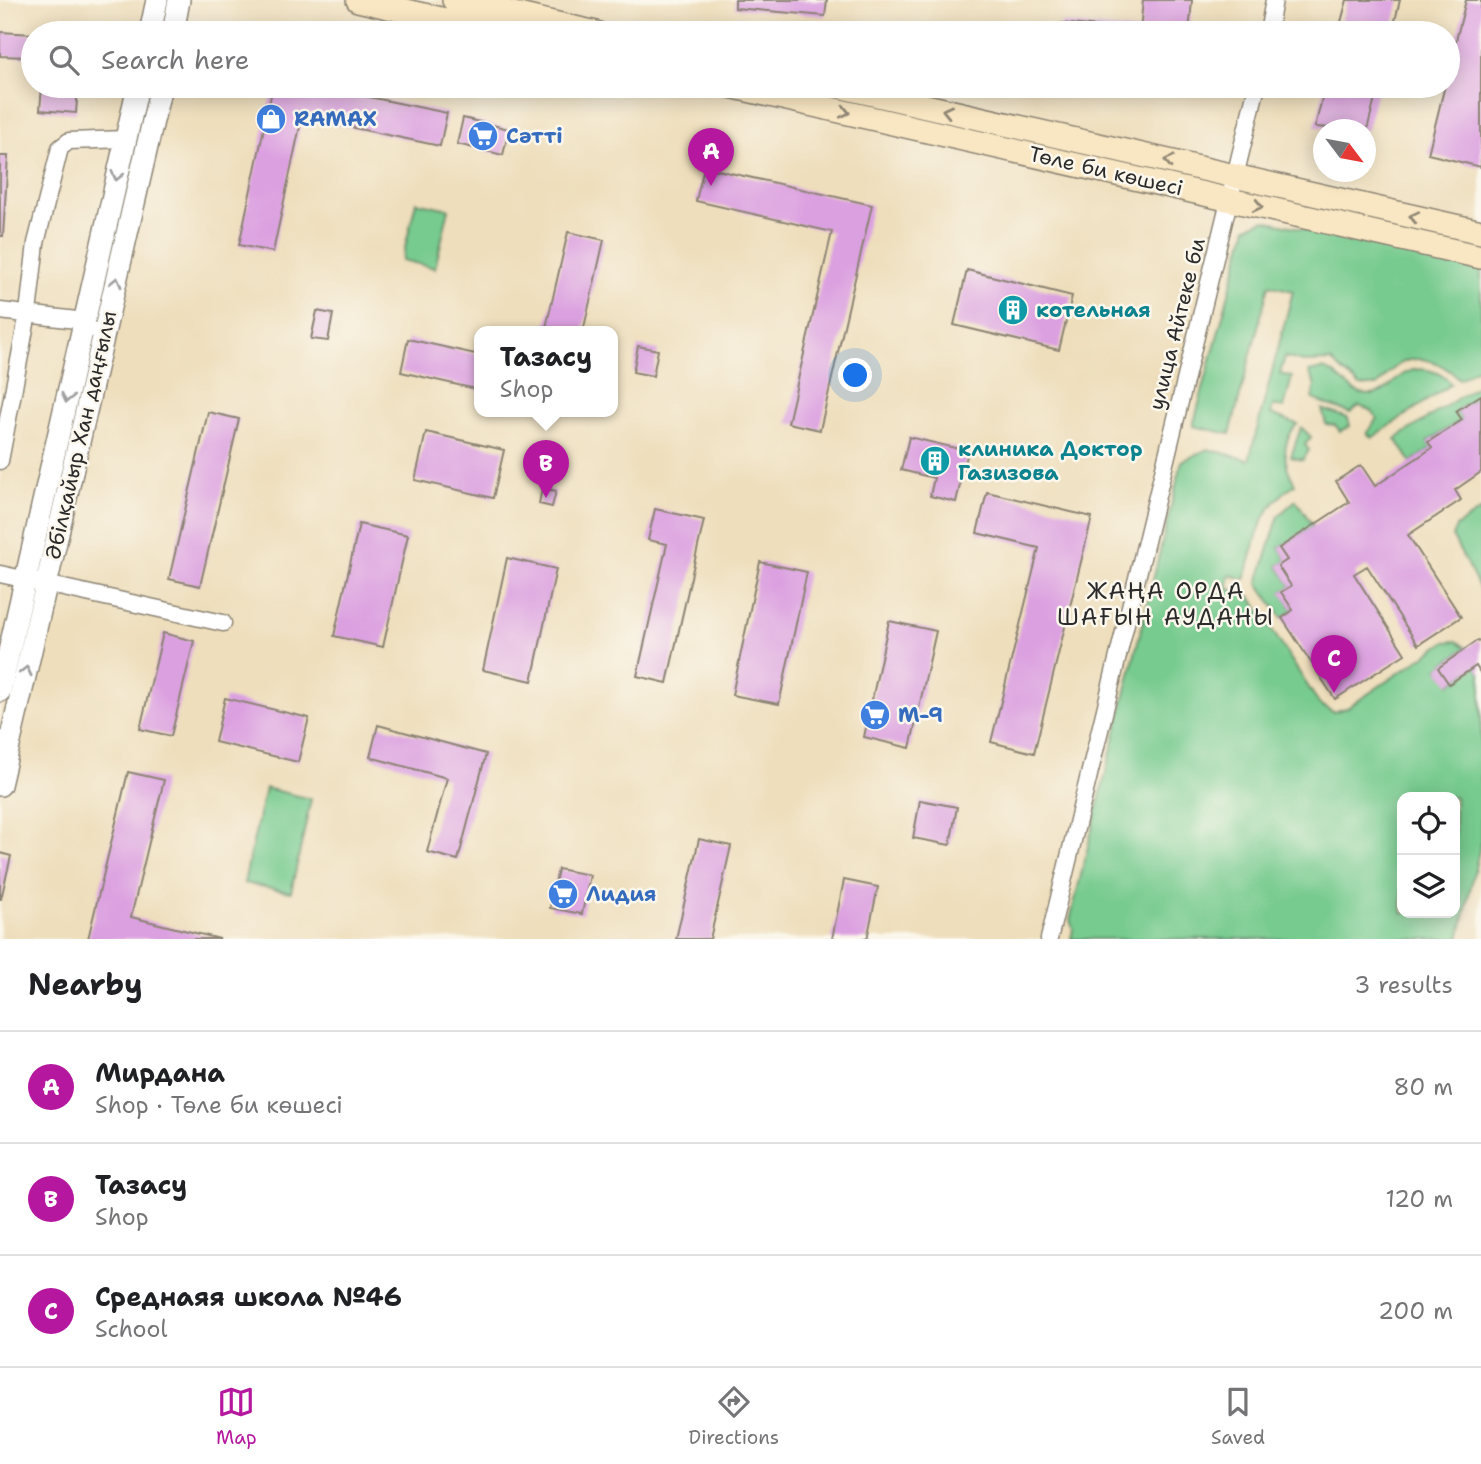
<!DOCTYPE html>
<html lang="en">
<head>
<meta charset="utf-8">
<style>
	body { margin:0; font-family:"Shantell Sans",sans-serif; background:#f6f6f6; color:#202124 }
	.controls { position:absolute; right:21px; bottom:21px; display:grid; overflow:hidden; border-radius:14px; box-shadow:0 4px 18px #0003 }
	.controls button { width:63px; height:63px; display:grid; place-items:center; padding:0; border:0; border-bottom:2px solid #e0e0e0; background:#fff; color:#202124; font:35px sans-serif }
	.compass { position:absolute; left:1313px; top:119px; width:63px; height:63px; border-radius:50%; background:#fff; box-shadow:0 4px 18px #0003; rotate:122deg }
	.you { position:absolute; left:856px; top:376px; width:24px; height:24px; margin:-18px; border:5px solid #fff; border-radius:50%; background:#1a73e8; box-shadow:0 0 0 10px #1a73e833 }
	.badge { display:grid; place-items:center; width:46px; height:46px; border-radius:50%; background:#b5179e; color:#fff; font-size:23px; font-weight:700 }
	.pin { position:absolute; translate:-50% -58px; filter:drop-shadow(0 2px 4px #0008) }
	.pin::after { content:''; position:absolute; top:37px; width:24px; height:21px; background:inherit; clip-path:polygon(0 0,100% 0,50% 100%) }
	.popup { position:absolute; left:474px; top:326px; width:144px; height:91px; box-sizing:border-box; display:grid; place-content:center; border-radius:14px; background:#fff; filter:drop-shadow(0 2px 5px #0005); font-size:23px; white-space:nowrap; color:#757577 }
	.popup b { font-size:26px; color:#202124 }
	.popup::after { content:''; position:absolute; left:50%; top:100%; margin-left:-14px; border:14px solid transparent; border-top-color:#fff }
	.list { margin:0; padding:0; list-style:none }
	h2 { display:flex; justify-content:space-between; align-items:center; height:91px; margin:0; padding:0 28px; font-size:30px }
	h2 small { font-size:23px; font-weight:400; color:#757577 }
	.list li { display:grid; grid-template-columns:46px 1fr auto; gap:21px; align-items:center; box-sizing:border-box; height:112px; padding:0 28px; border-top:2px solid #e0e0e0 }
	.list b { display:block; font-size:26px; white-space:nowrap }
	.list p { margin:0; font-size:23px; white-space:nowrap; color:#757577 }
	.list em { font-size:23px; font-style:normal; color:#757577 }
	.icon { flex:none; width:38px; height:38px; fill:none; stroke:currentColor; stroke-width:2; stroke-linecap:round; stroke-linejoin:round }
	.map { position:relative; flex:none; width:1481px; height:939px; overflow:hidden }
	.search { position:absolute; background:#fff; box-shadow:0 4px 18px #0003; left:21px; right:21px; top:21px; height:77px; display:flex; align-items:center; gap:18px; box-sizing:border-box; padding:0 24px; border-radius:38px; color:#757577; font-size:26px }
	.sheet { height:427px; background:#fff }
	nav { display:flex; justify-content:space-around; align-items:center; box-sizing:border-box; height:98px; border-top:2px solid #e0e0e0; background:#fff; font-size:19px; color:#757577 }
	nav a { display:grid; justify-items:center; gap:4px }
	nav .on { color:#b5179e }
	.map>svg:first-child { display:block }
</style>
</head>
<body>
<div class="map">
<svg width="1481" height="939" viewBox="0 0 1481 939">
	<rect width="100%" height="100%" fill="#fbf7ec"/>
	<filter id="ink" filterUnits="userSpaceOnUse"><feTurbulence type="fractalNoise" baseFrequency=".0143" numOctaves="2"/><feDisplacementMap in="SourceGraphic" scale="14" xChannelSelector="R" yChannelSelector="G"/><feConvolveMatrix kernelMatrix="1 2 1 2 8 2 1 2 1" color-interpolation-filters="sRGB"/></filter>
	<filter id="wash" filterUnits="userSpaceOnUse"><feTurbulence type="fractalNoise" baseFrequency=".00686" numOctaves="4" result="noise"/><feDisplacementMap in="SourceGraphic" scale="28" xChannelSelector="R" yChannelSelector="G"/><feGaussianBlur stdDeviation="1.57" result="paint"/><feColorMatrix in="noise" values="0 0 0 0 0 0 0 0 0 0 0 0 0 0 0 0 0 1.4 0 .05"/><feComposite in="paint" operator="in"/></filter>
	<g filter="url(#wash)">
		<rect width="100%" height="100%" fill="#eedebc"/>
		<path fill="#77cb8f" stroke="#517b5d" stroke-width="2" fill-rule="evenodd" d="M416 202 449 209 435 268 402 260Z
			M1264 220 1481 269V366L1459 379C1443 363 1418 351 1397 366 1389 371 1384 380 1377 386H1360L1331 361 1303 362 1285 357 1280 374 1292 377 1284 408 1273 405 1271 414 1297 424C1280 443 1283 464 1295 484 1257 511 1258 536 1245 579L1230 575 1227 588 1251 597 1320 705 1333 712 1347 708 1445 642 1457 641 1466 648 1438 668 1450 684 1476 666 1481 674V842L1459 939H1071L1073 929 1070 920 1182 461 1208 449 1249 460 1293 291 1269 285 1230 434 1193 426 1247 227ZM1402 797H1455V913H1402Z
			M1322 369C1342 372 1347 395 1369 395 1394 395 1396 364 1428 370 1438 372 1445 376 1451 384L1373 437 1367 434 1377 418 1371 410 1359 406 1350 413 1313 399 1315 384 1309 372Z
			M1481 383V395L1456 411 1462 420 1428 441 1432 448 1411 462 1396 439Z
			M1322 409 1348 418 1350 426 1340 431 1335 425 1326 424Z
			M1301 427 1311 437 1305 445 1309 450 1303 460 1291 457Z
			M1296 500 1313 526 1279 548 1287 560 1278 566 1291 586 1282 592 1293 610 1282 618 1258 583 1279 515Z
			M1481 510V591L1452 536 1456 527Z
			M265 788 311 799 291 892 244 883Z"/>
		<g id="blocks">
			<path fill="#dba0e0" d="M735 0H827L825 16 735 8Z
				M1143 0H1192L1189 33H1060L1061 23 1140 31Z
				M1347 0H1400L1392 33H1338Z
				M1466 0H1481V167L1428 154Z
				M0 32 33 34V48H28V57L0 56Z
				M42 86H78L76 113 40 110Z
				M273 86H316L447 113 440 146 302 117 273 252 239 245Z
				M1325 86H1378L1367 130 1315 127Z
				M463 118 509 129 503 155 457 144Z
				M0 156H8L3 236H0Z
				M704 167 872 205 820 430 788 423 832 232 696 201Z
				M568 232 604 240 583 332H545Z
				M967 270 1072 296 1059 350 954 325Z
				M317 311 333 314 328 341 311 339Z
				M408 339 480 355V390L401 372Z
				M638 346 658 350 653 376 633 372Z
				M1481 395V472L1455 490 1461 500 1408 535 1461 617 1418 645 1367 566 1354 574 1405 654 1335 699 1282 618 1293 610 1281 592 1291 586 1278 566 1287 560 1279 548 1349 502 1336 481 1361 465 1375 486 1432 448 1428 442 1462 420 1456 411Z
				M208 412 239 419 200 586 169 579Z
				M426 432 504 450 493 498 415 480Z
				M909 437 968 451 956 502 930 496 934 478 901 470Z
				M542 488 556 491 552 507 539 504Z
				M987 492 1092 517 1034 753 991 742 1039 548 977 533Z
				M655 509 704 520 667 683 637 676 667 544 648 540Z
				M359 524 408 535 383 647 334 636Z
				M507 558 556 569 532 681 483 670Z
				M760 562 807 572 779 704 732 695Z
				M889 621 936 631 910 748 864 737Z
				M163 633 194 641 171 736 140 729Z
				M1478 640 1481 644V674L1476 666 1449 684 1438 668Z
				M225 698 309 718 298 762 215 742Z
				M378 725 486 754 458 860 427 852 447 778 370 757Z
				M128 772 164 780 131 917 220 939H88Z
				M920 800 957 807 950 845 913 838Z
				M699 839 731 846 710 939H676Z
				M0 853 11 856 1 899H0Z
				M558 869 590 875 582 914 550 908Z
				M844 880 878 887 867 939H832Z"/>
		</g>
	</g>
	<g filter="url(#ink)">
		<use href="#blocks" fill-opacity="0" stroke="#8c8474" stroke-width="2"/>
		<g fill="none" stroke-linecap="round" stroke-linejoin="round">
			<g stroke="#8c8474" stroke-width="19">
				<path id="minor" d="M1268 33 1274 0
					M0 311 85 321 90 329
					M0 461 28 313 36 243 60 148 69 141 126 139
					M0 574 223 623
					M1049 939 1257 86"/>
			</g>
			<g stroke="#8c8474" stroke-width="24">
				<path id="tertiary" d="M150 33 157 0
					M173 33 179 0
					M0 691 138 86
					M0 785 161 86"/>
			</g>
			<g stroke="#8c8474" stroke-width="26">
				<path id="secondary" d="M358 0 502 33
					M454 0 596 33
					M730 86 1481 257
					M838 86 1481 232"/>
			</g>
			<use href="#minor" stroke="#fff" stroke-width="16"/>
			<use href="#tertiary" stroke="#fff" stroke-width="21"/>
			<use href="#secondary" stroke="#f9e7c3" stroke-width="23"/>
		</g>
		<defs><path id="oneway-chevron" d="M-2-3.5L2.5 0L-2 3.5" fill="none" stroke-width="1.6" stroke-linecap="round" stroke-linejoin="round" transform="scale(1.75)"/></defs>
		<g stroke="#928977">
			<use href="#oneway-chevron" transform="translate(947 111) rotate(-167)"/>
			<use href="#oneway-chevron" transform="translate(845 112) rotate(13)"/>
			<use href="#oneway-chevron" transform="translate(1169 161) rotate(-167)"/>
			<use href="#oneway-chevron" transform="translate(1258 206) rotate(13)"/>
			<use href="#oneway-chevron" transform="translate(1414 217) rotate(-167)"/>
		</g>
		<g stroke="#a0a0a0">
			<use href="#oneway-chevron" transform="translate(117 176) rotate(103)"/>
			<use href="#oneway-chevron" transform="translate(116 282) rotate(-77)"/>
			<use href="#oneway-chevron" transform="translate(67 398) rotate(103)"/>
			<use href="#oneway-chevron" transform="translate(26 671) rotate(-77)"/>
		</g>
	</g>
	<defs>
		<g id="shop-disc" transform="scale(1.575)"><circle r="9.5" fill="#3f7fe0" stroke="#fbf7ec"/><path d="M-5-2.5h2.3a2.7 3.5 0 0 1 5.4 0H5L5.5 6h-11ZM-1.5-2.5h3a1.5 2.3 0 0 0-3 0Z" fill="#fff"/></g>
		<g id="supermarket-disc" transform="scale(1.575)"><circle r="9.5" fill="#3f7fe0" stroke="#fbf7ec"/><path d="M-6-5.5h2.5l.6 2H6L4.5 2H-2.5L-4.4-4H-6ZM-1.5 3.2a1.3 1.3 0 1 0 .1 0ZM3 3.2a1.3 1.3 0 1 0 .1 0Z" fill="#fff"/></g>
		<g id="building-disc" transform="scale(1.575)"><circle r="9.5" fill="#0f9aa8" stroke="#fbf7ec"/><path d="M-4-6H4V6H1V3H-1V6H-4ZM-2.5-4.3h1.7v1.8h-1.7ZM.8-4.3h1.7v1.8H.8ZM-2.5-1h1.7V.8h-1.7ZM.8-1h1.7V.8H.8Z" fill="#fff"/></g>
	</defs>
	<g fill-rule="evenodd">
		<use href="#shop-disc" x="271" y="119"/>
		<use href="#supermarket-disc" x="483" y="136"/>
		<use href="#building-disc" x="1013" y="310"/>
		<use href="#building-disc" x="935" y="461"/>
		<use href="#supermarket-disc" x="875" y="715"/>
		<use href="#supermarket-disc" x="563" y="894"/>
	</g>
	<g text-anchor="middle" stroke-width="5" stroke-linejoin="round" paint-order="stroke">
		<g font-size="21" font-weight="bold" fill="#366cbe" stroke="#fbf7ec" text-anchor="start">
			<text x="294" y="126">RAMAX</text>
			<text x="506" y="143">Cәтті</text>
			<text x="898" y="722">M-9</text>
			<text x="586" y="901">Лидия</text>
		</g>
		<g font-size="21" fill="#2b2b2b" stroke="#fbf7ec">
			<text transform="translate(1106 171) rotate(13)" y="7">Төле би көшесі</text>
			<text transform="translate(1177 324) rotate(-76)" y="7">улица Айтеке би</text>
			<text transform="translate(81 435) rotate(-77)" y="7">Әбілқайыр Хан даңғылы</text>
		</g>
		<g font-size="21" font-weight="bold" fill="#0d838f" stroke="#fbf7ec" text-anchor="start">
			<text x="1036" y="317">котельная</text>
			<text x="958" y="456">клиника Доктор<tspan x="958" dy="24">Газизова</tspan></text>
		</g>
		<g font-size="23" letter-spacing="2" fill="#2b2b2b" stroke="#fbf7ec">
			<text x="1166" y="599">ЖАҢА ОРДА<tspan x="1166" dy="26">ШАҒЫН АУДАНЫ</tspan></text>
		</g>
	</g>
</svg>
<div class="controls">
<button><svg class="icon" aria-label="locate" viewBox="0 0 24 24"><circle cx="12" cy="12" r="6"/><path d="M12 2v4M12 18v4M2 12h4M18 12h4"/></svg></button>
<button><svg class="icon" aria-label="layers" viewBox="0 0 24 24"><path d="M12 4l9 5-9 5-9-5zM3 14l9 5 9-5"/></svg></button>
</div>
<svg class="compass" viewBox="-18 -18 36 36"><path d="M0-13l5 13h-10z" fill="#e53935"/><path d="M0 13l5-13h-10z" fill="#757577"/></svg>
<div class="you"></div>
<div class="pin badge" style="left:711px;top:186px">A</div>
<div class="pin badge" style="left:546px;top:498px">B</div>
<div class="popup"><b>Тазасу</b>Shop</div>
<div class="pin badge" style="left:1334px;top:693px">C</div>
<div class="search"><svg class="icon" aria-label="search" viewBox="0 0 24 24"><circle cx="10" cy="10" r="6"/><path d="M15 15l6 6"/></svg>Search here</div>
</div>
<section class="sheet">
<h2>Nearby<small>3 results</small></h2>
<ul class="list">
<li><span class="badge">A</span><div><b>Мирдана</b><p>Shop · Төле би көшесі</p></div><em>80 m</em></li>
<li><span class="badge">B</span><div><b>Тазасу</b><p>Shop</p></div><em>120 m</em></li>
<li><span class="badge">C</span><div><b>Среднаяя школа №46</b><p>School</p></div><em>200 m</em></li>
</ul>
</section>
<nav>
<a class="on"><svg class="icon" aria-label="map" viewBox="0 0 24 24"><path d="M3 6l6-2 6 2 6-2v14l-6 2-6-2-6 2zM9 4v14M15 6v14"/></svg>Map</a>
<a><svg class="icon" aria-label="directions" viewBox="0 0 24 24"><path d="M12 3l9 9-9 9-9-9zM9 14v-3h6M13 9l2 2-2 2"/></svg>Directions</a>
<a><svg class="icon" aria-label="saved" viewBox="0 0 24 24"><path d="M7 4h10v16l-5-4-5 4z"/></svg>Saved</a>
</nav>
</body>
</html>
